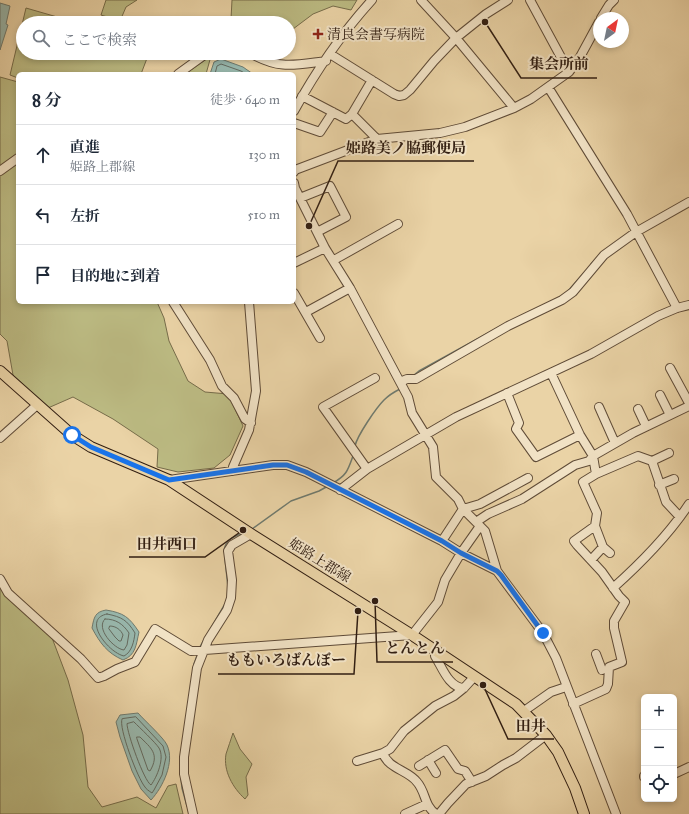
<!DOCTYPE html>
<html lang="ja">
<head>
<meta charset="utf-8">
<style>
	body { margin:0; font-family:"IM FELL Great Primer","Noto Serif JP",serif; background:#f2f2f3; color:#1f2937 }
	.controls { position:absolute; right:12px; bottom:12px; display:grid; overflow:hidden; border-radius:6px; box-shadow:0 2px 6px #0003 }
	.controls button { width:36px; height:36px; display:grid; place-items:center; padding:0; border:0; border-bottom:1px solid #e0e1e3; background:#fff; color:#1f2937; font:20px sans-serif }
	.compass { position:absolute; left:593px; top:12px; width:36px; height:36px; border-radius:50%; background:#fff; box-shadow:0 2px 6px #0003; rotate:33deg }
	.stop { position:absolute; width:12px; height:12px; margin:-9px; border:3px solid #1a73e8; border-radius:50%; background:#fff }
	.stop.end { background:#1a73e8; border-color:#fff; box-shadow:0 1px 4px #0008 }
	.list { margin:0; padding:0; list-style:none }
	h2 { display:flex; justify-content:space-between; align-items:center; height:52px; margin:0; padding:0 16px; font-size:17px }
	h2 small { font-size:13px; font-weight:400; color:#747a83 }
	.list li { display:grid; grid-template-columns:26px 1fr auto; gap:12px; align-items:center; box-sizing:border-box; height:60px; padding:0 16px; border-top:1px solid #e0e1e3 }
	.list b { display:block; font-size:15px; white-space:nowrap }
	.list p { margin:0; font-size:13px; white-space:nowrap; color:#747a83 }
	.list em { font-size:13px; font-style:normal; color:#747a83 }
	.icon { flex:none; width:22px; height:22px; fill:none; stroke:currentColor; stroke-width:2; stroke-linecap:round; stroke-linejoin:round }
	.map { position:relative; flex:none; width:689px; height:814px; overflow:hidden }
	.search { position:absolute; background:#fff; box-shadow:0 2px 6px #0003; left:16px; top:16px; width:280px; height:44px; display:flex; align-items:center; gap:10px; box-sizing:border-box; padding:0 14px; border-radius:22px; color:#747a83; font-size:15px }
	.panel { position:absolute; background:#fff; box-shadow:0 2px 6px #0003; left:16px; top:72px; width:280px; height:232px; border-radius:6px }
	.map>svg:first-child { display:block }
</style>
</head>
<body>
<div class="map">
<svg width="689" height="814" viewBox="0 0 689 814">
	<rect width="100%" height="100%" fill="#ead3a6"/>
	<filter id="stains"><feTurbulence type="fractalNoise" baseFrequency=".005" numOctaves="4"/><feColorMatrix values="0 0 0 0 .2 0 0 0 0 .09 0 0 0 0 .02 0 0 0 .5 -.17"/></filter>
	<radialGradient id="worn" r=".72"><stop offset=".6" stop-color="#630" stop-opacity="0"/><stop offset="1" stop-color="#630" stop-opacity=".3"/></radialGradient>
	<path fill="#bcbb83" stroke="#766c4a" d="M106 0H137L126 7 120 21 101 15Z
		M232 0H357L351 10 333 6 313 14 289 32V23H233L231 19Z
		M26 8 78 23H23V53H149L141 74H18V78L10 75Z
		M211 56 206 74H185Z
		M0 77 18 82V302H157L164 318 169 341 188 381 205 392 228 394 243 426 230 455 214 468 178 472 157 467 158 449 113 419 73 397 48 408 13 375 7 341 0 334Z
		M0 579 12 596 46 622 68 680 83 735 88 787 102 807 137 797 156 808 168 786 176 784 183 814H0Z
		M233 733 240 749 252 764 246 777 248 795 245 799C233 788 223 771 226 754 228 747 231 740 233 733Z"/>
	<path fill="#98b7ac" stroke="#6f7a6e" d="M0 3 10 6 6 24 8 25 0 50Z
		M221 59 243 67 253 74H210L214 62Z
		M106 610C124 613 129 617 139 632 136 645 136 655 123 660 107 653 100 643 92 628 94 617 95 612 106 610Z
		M138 713C144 720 164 738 167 745 175 762 163 787 151 800L141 789 132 771 120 737 116 722 120 715Z"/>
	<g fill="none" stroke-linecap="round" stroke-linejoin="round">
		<path stroke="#646a5f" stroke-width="1" d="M215 74 217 66 221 64 241 71 246 74
			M107 614C122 617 127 620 135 633 134 641 132 652 124 656 109 653 81 619 107 614Z
			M105 619C116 619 123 624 129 633L127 645 124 650C114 649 95 628 105 619Z
			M110 626C116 626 121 630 123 635L121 641H119L115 637 109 629Z
			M136 717 163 746 166 757 162 775 154 790 152 793C149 791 146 789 145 787 138 779 118 727 122 719Z
			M134 722C140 728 155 742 159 748 165 758 157 777 151 785 144 781 127 733 127 724Z
			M137 737H140C151 748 160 754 150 771L148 770 137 739Z"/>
		<path stroke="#6f7a6e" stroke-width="1.5" d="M659 215 666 211
			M591 264 601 253
			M568 291 584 273
			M414 375 419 371 501 326
			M355 446C357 436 376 408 384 400 389 395 394 392 400 389
			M333 483C347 475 348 470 353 456
			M252 529 291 501 319 491 328 486
			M224 551C225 540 233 537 243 533
			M225 559 228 587
			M200 647 225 604
			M194 664 198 653
			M181 779 182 788 187 806"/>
		<g stroke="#5f4b37" stroke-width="10">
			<path id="minor" d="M421 0 456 38 514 108
				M530 0 569 72
				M601 18 609 5 614 0
				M250 53C280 70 294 65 326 61
				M330 54 394 94 399 96 404 95 410 90 434 61 456 38 486 14 508 0
				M178 74 207 53
				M548 87 627 214 677 308
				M302 96 346 119 352 114 372 80
				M294 111C316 71 342 33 372 0
				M352 114 377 139
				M294 123 320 132 333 112
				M0 171 18 158
				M294 172 295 170 377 139 440 133 465 127 514 108 531 99 569 72 580 57 599 22
				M294 183 295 188 325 248 350 288 408 397 412 413 433 447 436 477 458 499 463 509 485 531 497 571
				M300 198 330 186 346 217 317 232
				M334 260 398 224
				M294 263 325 248
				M294 293 320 338
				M173 302 210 360 222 386 234 398 245 419 251 423
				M306 312 350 288
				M670 368 689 403
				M551 373 580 435 593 456 596 474
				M400 382 407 379H416L508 326 562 300 573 292 604 255 636 232 689 202
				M507 393 519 423 516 429 536 457 580 435
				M660 395 670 415
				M599 407 615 443
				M638 409 646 426
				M0 438 37 405
				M652 461 666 502 680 517
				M367 469 323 407 375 378
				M233 471V467L249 430 256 391 249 302
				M169 480 273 465H287L306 472 442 541 461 553 497 571 543 633 556 658 616 814
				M659 485 674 479
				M340 490 367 469 456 417 591 354 658 316 677 308 689 305
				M476 522 488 514 522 499 575 465 589 461 593 456 633 433 689 406
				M595 526 603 547 610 553
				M442 541 463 509 480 504 528 478
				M591 560 603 547
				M0 579 8 593 81 659 98 678 104 676 117 669 135 662 155 629 191 651 412 635 438 602 445 580 461 553 480 526
				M613 588C642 562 668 536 689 504
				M436 651 435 656C442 667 449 688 464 688
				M596 654 602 670
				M573 704 606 689 608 684 609 667 622 662 614 628V621L625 602 619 596 602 572 577 545 574 541 595 526 597 513 583 482 596 474 638 456 652 461 669 453
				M524 711 551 692 566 687
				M383 753 390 749 404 731 435 706 454 696 464 688 474 677
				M428 760 436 773
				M357 761 383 753C388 769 408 770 417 782 426 792 424 806 436 814
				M419 766 445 750 458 769 465 771 472 782
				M674 774 689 767
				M644 776V777
				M193 814 184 774V757L197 668 208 640 227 610 231 598 232 580 228 551 232 545 251 534
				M405 814 427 804
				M439 814 448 803 466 784 486 776 503 765 516 758 546 735"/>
		</g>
		<g stroke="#311e12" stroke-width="12">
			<path id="major" d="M0 371 72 435 91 447 169 480 251 534 412 635 516 704 546 735 558 752 575 788 584 814"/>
		</g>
		<use href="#minor" stroke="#f1e2c5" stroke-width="8"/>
		<use href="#major" stroke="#ead3a6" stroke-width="10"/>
	</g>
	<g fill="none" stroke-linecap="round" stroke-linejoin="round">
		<path stroke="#1a73e8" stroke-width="5" d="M72 435 91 447 169 480 273 465H287L306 472 442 541 461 553 497 571 501 575 543 633"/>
	</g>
	<path fill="#8f2418" stroke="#f1e2c5" stroke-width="1.5" d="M316 28h4v4h4v4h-4v4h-4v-4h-4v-4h4z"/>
	<g text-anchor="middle" stroke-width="4" stroke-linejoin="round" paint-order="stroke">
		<g font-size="14" fill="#311e12" stroke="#f1e2c5" text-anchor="start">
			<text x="327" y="39">清良会書写病院</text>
		</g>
		<g font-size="14" fill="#311e12" stroke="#f1e2c5">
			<text transform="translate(320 560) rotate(32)" y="5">姫路上郡線</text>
		</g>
	</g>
	<path fill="none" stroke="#311e12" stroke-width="1.5" d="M485 22L521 78H597M309 226L338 161H474M243 530L205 557H129M375 601L377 662H453M358 611L354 674H218M483 685L508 739H554"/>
	<g fill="#311e12" stroke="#f1e2c5" stroke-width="1.5">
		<circle cx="485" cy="22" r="4"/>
		<circle cx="309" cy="226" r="4"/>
		<circle cx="243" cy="530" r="4"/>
		<circle cx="375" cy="601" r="4"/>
		<circle cx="358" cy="611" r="4"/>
		<circle cx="483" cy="685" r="4"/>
	</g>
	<g font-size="15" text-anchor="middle" font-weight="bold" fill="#311e12" stroke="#f1e2c5" stroke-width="4" stroke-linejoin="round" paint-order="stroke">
		<text x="559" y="69">集会所前</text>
		<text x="406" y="153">姫路美ノ脇郵便局</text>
		<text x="167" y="549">田井西口</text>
		<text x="415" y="653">とんとん</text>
		<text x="286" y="665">ももいろばんぼー</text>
		<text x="531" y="731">田井</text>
	</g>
	<rect width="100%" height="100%" filter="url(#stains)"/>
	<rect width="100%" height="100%" fill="url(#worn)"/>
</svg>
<div class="controls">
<button>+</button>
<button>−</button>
<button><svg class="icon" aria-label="locate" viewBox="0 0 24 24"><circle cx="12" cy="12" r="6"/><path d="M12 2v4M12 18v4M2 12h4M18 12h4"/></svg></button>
</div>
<svg class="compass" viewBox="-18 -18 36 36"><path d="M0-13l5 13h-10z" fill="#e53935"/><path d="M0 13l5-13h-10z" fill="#747a83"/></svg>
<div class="stop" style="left:72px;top:435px"></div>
<div class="stop end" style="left:543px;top:633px"></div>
<div class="search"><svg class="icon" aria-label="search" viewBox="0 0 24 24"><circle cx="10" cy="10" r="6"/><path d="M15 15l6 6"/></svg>ここで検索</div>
<section class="panel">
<h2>8 分<small>徒歩 · 640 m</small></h2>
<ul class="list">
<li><svg class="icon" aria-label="ahead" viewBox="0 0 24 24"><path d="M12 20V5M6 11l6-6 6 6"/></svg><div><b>直進</b><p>姫路上郡線</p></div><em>130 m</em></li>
<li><svg class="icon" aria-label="left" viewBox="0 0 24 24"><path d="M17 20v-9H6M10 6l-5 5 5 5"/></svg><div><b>左折</b></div><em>510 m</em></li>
<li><svg class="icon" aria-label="arrive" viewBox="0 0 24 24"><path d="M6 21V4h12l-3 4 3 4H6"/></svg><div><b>目的地に到着</b></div></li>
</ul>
</section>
</div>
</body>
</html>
